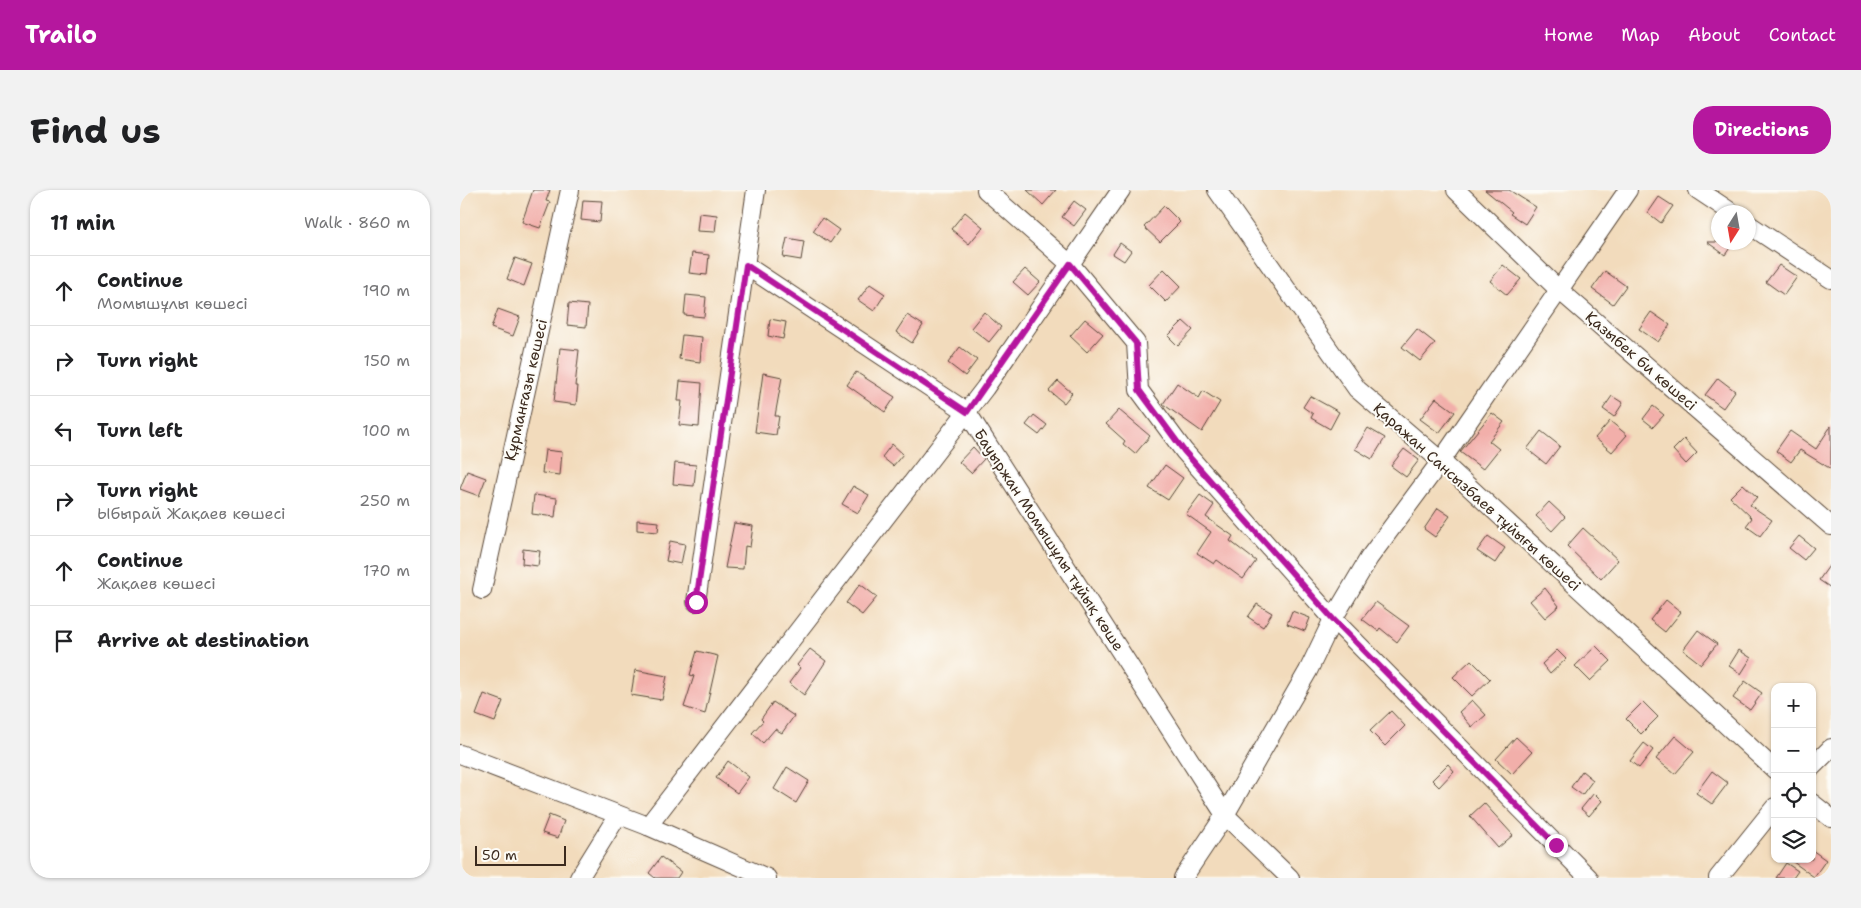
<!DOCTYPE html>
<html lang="en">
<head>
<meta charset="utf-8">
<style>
	:root { --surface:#fff; --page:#f2f2f2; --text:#202124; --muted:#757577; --line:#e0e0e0; --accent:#b5179e }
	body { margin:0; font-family:"Shantell Sans",sans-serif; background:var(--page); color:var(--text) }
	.controls { position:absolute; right:15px; bottom:15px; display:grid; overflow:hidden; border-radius:10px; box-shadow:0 1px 4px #0004 }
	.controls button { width:45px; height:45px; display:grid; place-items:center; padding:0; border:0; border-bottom:1px solid var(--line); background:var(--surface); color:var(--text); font:25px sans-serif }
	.compass { position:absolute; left:1251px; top:15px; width:45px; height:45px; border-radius:50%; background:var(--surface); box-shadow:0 1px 4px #0004; rotate:191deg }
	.scale { position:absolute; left:15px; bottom:12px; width:91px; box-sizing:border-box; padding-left:5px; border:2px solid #3b2a1e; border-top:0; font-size:14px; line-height:18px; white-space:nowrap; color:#3b2a1e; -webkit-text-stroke:4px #fdfcf7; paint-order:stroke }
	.stop { position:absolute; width:15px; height:15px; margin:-11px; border:4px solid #b5179e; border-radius:50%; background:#fff }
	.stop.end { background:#b5179e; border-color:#fff; box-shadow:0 1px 5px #0008 }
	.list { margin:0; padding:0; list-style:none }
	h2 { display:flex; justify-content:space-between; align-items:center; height:65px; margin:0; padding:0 20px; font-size:21px }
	h2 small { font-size:16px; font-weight:400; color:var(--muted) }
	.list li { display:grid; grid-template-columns:32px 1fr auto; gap:15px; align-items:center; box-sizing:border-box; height:70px; padding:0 20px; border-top:1px solid var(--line) }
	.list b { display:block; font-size:19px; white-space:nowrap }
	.list p { margin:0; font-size:16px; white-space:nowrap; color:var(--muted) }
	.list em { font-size:16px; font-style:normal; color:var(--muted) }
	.icon { flex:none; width:28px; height:28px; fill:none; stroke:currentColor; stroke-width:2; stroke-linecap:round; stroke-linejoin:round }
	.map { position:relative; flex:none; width:1371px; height:688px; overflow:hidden; border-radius:20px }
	header { display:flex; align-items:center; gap:30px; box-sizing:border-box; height:70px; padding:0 25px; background:var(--accent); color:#fff }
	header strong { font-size:24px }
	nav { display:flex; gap:28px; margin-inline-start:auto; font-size:18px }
	.intro { display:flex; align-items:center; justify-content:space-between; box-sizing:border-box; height:120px; padding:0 30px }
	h1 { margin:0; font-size:35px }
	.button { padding:12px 22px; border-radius:20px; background:var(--accent); color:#fff; font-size:18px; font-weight:700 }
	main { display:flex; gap:30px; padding:0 30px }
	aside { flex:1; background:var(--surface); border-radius:20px; box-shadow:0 1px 4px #0004 }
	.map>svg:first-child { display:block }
	.building { fill:#f2afaa }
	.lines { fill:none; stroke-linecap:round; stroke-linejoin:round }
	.minor-casing { stroke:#564536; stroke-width:20 }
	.minor { stroke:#fff; stroke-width:18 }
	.route { stroke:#b5179e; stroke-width:6 }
	.labels { text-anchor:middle; stroke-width:4; stroke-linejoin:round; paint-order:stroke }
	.street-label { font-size:15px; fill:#3b2a1e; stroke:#fdfcf7 }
</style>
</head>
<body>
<header>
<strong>Trailo</strong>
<nav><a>Home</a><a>Map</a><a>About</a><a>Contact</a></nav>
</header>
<div class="intro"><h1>Find us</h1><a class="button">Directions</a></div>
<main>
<aside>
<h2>11 min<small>Walk · 860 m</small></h2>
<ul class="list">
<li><svg class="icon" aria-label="ahead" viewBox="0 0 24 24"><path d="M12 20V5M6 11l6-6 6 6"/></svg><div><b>Continue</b><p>Момышұлы көшесі</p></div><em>190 m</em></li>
<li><svg class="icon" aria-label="right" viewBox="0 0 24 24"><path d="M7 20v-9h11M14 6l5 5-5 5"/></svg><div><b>Turn right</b></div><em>150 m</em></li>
<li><svg class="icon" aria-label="left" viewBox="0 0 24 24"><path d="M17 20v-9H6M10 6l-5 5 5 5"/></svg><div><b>Turn left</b></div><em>100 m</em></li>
<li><svg class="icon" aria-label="right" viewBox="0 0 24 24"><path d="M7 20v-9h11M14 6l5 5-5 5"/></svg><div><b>Turn right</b><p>Ыбырай Жақаев көшесі</p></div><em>250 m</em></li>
<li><svg class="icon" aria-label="ahead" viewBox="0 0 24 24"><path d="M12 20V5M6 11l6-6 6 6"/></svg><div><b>Continue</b><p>Жақаев көшесі</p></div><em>170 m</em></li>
<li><svg class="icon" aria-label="arrive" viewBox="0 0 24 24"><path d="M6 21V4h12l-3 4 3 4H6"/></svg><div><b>Arrive at destination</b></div></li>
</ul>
</aside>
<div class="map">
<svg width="1371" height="688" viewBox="0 0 1371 688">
	<rect width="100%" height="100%" fill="#fdfcf7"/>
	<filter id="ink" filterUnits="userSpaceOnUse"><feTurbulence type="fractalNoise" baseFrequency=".02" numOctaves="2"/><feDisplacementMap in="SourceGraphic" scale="10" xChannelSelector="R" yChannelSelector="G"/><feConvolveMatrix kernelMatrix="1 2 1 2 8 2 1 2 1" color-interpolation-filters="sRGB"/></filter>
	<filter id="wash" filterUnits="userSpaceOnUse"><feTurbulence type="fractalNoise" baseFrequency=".0096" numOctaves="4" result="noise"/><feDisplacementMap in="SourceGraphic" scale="20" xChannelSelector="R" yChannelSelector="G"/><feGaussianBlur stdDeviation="1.12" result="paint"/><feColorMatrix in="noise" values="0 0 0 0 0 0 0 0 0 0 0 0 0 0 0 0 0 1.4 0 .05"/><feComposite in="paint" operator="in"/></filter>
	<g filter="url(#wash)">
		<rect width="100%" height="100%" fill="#f2dbbc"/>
		<g id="blocks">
			<g class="building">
				<polygon points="73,0 90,0 86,11 90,12 80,38 62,32"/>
				<polygon points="567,0 596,0 583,15"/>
				<polygon points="1025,0 1049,0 1076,17 1065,34 1050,24 1052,22"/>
				<polygon points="1199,7 1213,16 1201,33 1188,23"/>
				<polygon points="123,10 142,11 140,32 121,30"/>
				<polygon points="614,11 626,20 614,36 602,27"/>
				<polygon points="704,16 720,32 700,52 684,37"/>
				<polygon points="505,22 523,37 509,54 491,39"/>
				<polygon points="239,23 257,25 255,42 237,41"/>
				<polygon points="362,28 379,40 370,53 353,41"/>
				<polygon points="327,48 344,51 341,70 323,67"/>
				<polygon points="1247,52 1274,52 1265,65"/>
				<polygon points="660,53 671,61 664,71 653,64"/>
				<polygon points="232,63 249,65 247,85 229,83"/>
				<polygon points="55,68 72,74 64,96 47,89"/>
				<polygon points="1043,75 1061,89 1047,105 1030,91"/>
				<polygon points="1319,75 1337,87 1324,105 1306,92"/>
				<polygon points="565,79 580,92 568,105 553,92"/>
				<polygon points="704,79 721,96 706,112 689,95"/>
				<polygon points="1145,81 1166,96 1153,114 1132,99"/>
				<polygon points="410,94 425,104 414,121 398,110"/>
				<polygon points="226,105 246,107 244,127 224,125"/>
				<polygon points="109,113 128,115 126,137 107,135"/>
				<polygon points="38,119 60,127 53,146 31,138"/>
				<polygon points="524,122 541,137 529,152 511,138"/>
				<polygon points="1191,122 1210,135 1198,152 1179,139"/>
				<polygon points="447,125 463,135 452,153 436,142"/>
				<polygon points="310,129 326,132 323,149 308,146"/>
				<polygon points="625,129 643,144 627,162 610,146"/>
				<polygon points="723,131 733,140 718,156 708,146"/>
				<polygon points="957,139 975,153 960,171 942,157"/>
				<polygon points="222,145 242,147 240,172 219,169"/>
				<polygon points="500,157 517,170 505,186 488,173"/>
				<polygon points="100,158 119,160 115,196 118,196 116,215 94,212"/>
				<polygon points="396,182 435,207 425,222 387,195"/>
				<polygon points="303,183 322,187 315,226 319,226 316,245 295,242"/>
				<polygon points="1258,188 1275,201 1263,218 1245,205"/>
				<polygon points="220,191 242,193 239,237 219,235 222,211 218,211"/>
				<polygon points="598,191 612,203 604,213 589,201"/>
				<polygon points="717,193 739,208 743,201 760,212 742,242 703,214"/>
				<polygon points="850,206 879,222 870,239 851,228 853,224 843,217"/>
				<polygon points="1152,206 1163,213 1154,227 1143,219"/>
				<polygon points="976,208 995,222 979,243 960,229"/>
				<polygon points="1193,216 1204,225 1193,237 1183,229"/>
				<polygon points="659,220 690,246 675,264 663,254 665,251 646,234"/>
				<polygon points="1032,223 1044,232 1029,251 1039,259 1023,279 1000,262"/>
				<polygon points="574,225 587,235 579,245 566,235"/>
				<polygon points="1150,231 1167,245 1152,262 1135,248"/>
				<polygon points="1371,236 1371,279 1340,260 1331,272 1316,261 1330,241 1356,259"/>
				<polygon points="908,238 925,248 912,269 895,259"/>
				<polygon points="1081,241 1100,256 1086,274 1067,259"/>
				<polygon points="1224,249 1237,263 1226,274 1213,260"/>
				<polygon points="432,254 443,264 433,276 422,267"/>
				<polygon points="513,257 524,269 511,283 499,272"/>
				<polygon points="944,259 959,270 946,287 931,276"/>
				<polygon points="85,260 102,262 100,285 82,283"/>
				<polygon points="215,273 236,275 234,296 213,294"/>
				<polygon points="705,275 723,288 708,310 689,298"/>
				<polygon points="7,281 26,288 19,306 0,299"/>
				<polygon points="1283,294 1297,307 1290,315 1312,330 1300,346 1286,336 1292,328 1270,307"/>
				<polygon points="393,296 409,305 398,323 382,314"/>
				<polygon points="74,305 97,308 95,327 72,324"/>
				<polygon points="740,305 754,315 746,327 773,346 770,351 796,371 783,389 757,370 754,374 737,363 751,342 726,324"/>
				<polygon points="1089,312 1105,327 1092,341 1076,326"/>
				<polygon points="978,318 990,326 975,347 964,339"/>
				<polygon points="177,330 199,332 198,342 177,340"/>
				<polygon points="274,333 293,336 290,357 285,356 283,379 265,378"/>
				<polygon points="1123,338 1158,370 1141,389 1107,356"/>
				<polygon points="1028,346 1045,358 1035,373 1017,361"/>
				<polygon points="1339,346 1354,358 1344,370 1329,358"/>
				<polygon points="210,351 225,354 221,374 206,371"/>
				<polygon points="63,359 80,361 78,376 62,374"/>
				<polygon points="1371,373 1371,398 1359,390"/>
				<polygon points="400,394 417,407 402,425 386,413"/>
				<polygon points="1085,398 1099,416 1085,428 1070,411"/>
				<polygon points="1206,410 1221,422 1205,442 1190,430"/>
				<polygon points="916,412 949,436 937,452 920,438 918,441 902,429"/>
				<polygon points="797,414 812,423 803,437 788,427"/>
				<polygon points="832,421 850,428 845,441 827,434"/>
				<polygon points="1238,440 1257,454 1241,474 1223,460"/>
				<polygon points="1136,456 1151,471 1130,491 1115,476"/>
				<polygon points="350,459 366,471 344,505 329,493 340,478 337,475"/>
				<polygon points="1097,460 1106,469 1090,484 1082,474"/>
				<polygon points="1279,460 1291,468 1281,484 1269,476"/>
				<polygon points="237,461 258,466 245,524 224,517 234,486 230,485"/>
				<polygon points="1011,470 1030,489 1012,506 993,487"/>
				<polygon points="175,480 207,486 202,510 171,505"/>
				<polygon points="1285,491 1302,503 1290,520 1273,508"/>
				<polygon points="24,504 43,511 35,532 16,525"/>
				<polygon points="1012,510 1026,525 1012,537 999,522"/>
				<polygon points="313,512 334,526 322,543 315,539 303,553 292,543 303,531 301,529"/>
				<polygon points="1183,512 1198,527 1181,544 1166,529"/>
				<polygon points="931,521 945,536 925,556 910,541"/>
				<polygon points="1215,546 1234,562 1215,584 1196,569"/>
				<polygon points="1056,547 1072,562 1052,584 1036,569"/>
				<polygon points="1184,553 1193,560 1179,578 1170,571"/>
				<polygon points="268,571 289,587 277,603 256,588"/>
				<polygon points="988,574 994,581 979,597 972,590"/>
				<polygon points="327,577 349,591 336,613 314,599"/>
				<polygon points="1122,581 1133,590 1122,605 1111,597"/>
				<polygon points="1252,581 1268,593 1252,614 1236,603"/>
				<polygon points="1134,603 1142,611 1129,626 1121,619"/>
				<polygon points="1024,613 1053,645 1038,658 1010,626"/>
				<polygon points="89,625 104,631 98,648 82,643"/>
				<polygon points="1352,660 1366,670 1354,687 1329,669 1352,669"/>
				<polygon points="201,667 221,682 217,688 195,688 189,683"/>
				<polygon points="1326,673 1338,681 1333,688 1316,688"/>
			</g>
		</g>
	</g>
	<g filter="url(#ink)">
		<use href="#blocks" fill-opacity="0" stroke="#564536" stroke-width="1"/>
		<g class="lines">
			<defs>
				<g id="minor">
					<polyline points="526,0 610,74 676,153 679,200 724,261 873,429 1129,688"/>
					<polyline points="757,0 897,199 981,271 1315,580"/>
					<polyline points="996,0 1098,99 1371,336"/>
					<polyline points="1238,0 1271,22"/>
					<polyline points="1288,34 1371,89"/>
					<polyline points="285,75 507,222 765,625 830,688"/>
					<polyline points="22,400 110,0"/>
					<polyline points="236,412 296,0"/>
					<polyline points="0,564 188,636 307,688"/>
					<polyline points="1352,577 1371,558"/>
					<polyline points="1352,613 1371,628"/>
					<polyline points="188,636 525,198 661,0"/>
					<polyline points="119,688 158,625"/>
					<polyline points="723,688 765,625 848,481 873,429 909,368 981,271 1168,0"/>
					<polyline points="1258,688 1315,617"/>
				</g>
			</defs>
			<use href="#minor" class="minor-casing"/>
			<use href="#minor" class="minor"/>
		</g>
	</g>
	<g class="lines" filter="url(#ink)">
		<polyline class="route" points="236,412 286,75 507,222 610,74 676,153 679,200 724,261 873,429 1096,655"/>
	</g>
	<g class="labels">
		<g class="street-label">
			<text transform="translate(1181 171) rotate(41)" y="5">Қазыбек би көшесі</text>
			<text transform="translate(66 200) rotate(-77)" y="5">Құрманғазы көшесі</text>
			<text transform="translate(1017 307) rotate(42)" y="5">Қаражан Сансызбаев тұйығы көшесі</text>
			<text transform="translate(589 350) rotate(57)" y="5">Бауыржан Момышұлы тұйық көше</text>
		</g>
	</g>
</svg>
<div class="controls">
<button>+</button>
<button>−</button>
<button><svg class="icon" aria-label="locate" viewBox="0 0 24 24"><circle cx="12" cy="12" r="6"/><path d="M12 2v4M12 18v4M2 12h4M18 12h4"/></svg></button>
<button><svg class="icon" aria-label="layers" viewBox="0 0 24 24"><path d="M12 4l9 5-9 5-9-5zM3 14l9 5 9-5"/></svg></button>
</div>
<svg class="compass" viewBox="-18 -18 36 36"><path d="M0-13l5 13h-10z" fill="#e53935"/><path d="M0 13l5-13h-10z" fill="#757577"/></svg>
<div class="scale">50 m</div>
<div class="stop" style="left:236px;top:412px"></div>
<div class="stop end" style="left:1096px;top:655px"></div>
</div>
</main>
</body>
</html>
